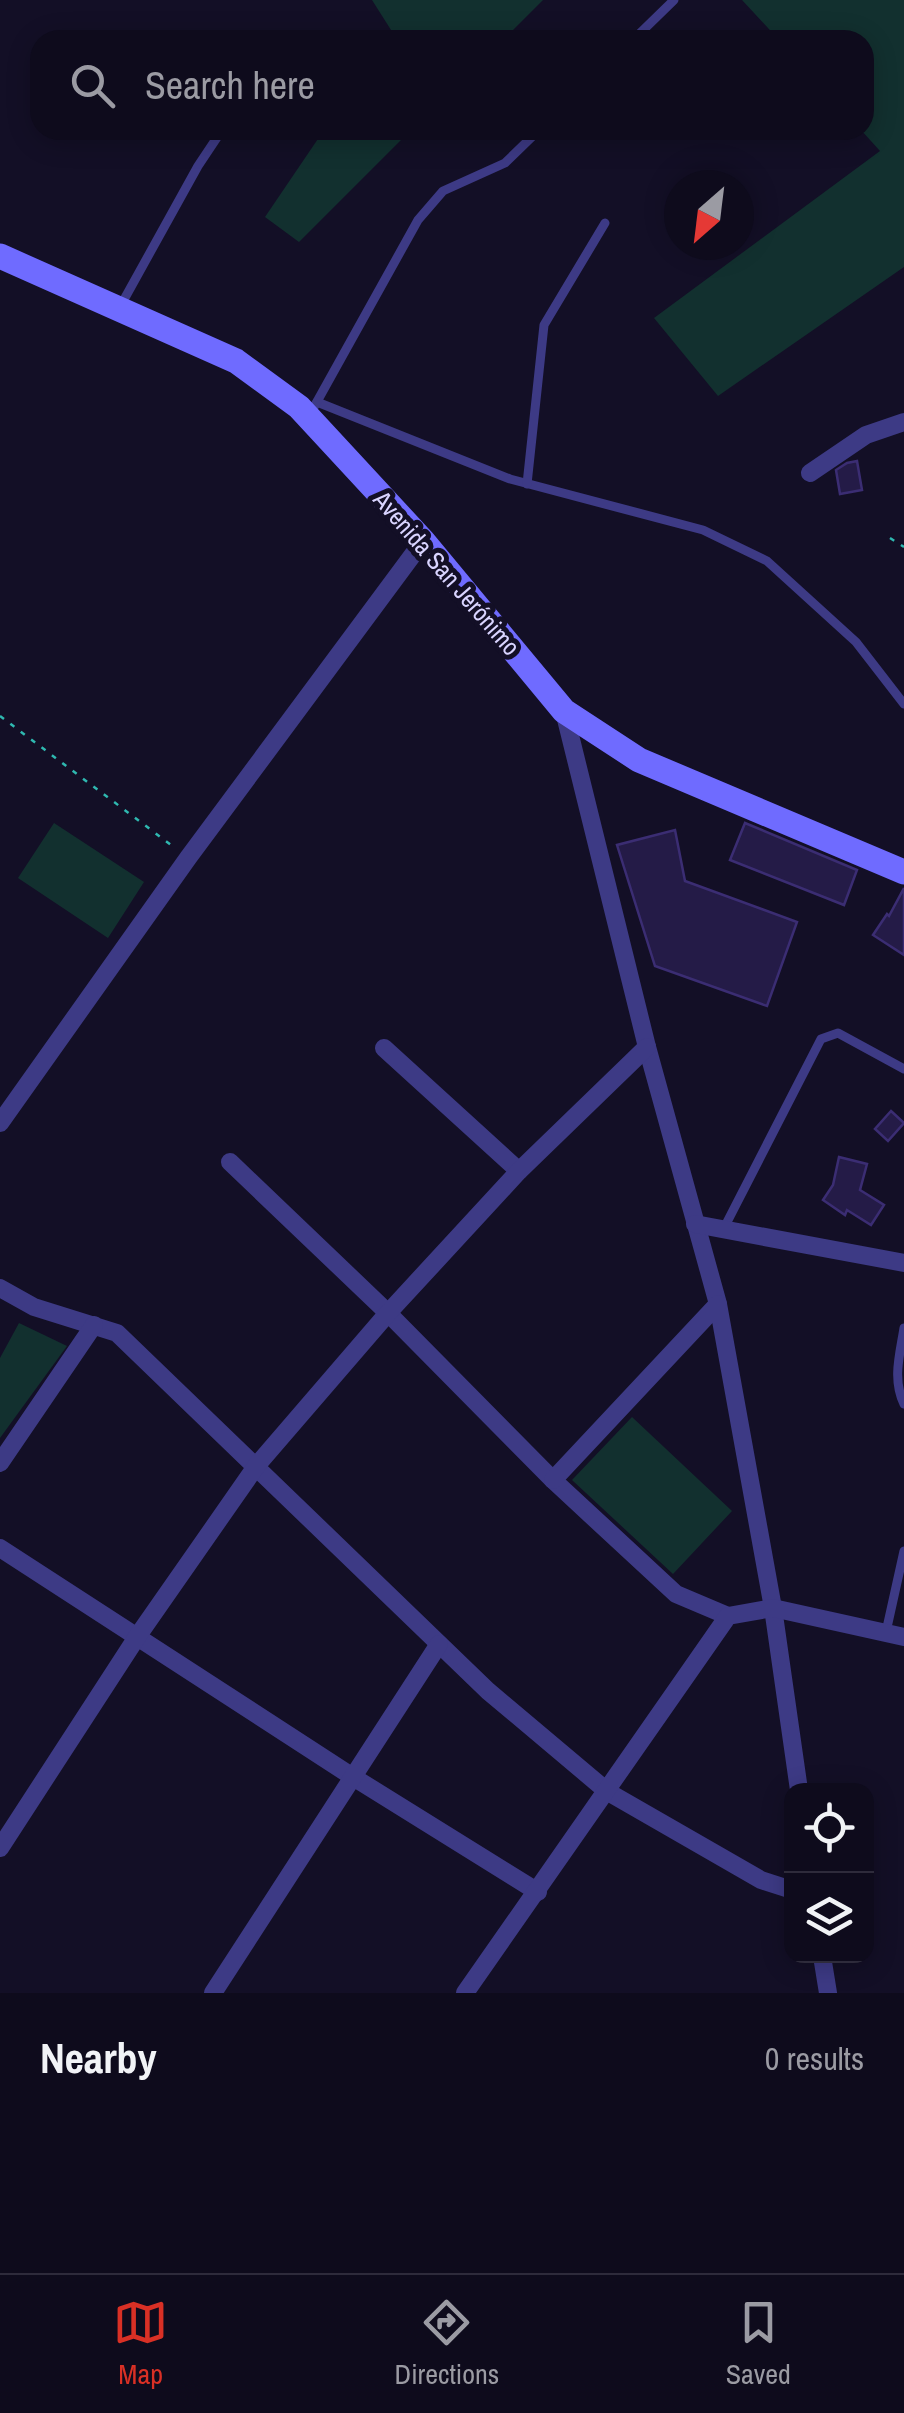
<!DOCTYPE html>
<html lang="en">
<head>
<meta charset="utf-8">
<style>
	:root { --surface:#0e0b1c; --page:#1c1929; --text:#f1f3f6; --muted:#9b9ba3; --line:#2e2b3b; --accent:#d93025 }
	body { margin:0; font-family:"Archivo Narrow",sans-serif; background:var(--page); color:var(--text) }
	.controls { position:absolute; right:30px; bottom:30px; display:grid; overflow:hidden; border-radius:20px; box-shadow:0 5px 25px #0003 }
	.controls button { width:90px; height:90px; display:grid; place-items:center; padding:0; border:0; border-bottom:2px solid var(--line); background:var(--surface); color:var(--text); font:50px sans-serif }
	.compass { position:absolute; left:664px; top:170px; width:90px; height:90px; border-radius:50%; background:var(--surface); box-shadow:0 5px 25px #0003; rotate:208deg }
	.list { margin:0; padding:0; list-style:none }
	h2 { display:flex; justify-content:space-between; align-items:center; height:130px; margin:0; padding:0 40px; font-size:42px }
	h2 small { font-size:32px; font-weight:400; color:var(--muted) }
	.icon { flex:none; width:55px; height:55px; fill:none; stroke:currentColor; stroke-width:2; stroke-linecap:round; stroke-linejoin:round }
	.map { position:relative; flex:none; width:904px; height:1993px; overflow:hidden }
	.search { position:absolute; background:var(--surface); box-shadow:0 5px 25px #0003; left:30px; right:30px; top:30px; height:110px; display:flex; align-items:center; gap:25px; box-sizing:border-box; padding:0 35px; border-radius:30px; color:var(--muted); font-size:38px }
	.sheet { height:280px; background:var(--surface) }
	nav { display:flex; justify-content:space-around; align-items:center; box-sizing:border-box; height:140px; border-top:2px solid var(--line); background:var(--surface); font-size:28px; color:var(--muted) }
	nav a { display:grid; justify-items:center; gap:5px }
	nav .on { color:var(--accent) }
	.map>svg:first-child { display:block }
	.green { fill:#12302f }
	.building { fill:#241b47; stroke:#3b2d73; stroke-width:2.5 }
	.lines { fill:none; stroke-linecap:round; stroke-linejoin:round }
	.path { stroke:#2fb8b0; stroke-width:2.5; stroke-dasharray:5 8; stroke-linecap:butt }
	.lane { stroke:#3d3a85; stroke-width:9 }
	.street { stroke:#3d3a85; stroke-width:18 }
	.secondary { stroke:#6f6bff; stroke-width:25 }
	.labels { text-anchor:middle; stroke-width:10; stroke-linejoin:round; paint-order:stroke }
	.street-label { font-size:25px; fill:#d9d4ff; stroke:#130f26 }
</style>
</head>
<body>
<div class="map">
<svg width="904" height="1993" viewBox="0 0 904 1993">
	<rect width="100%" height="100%" fill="#130f26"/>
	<g class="green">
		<polygon points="372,0 543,0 503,40 385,40 391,30"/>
		<polygon points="742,0 904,0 904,267 718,396 654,318 880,151 861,130 864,130 864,40 779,40"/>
		<polygon points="324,130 411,130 299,242 265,217"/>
		<polygon points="54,823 144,882 108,938 18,878"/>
		<polygon points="19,1323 67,1346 0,1438 0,1358"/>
		<polygon points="632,1417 732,1511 673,1574 572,1480"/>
	</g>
	<g class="building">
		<polygon points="857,461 862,490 840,494 836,470 847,463"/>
		<polygon points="745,823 857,870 844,905 730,860"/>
		<polygon points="675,830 685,881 797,922 767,1006 655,966 617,845"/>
		<polygon points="904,888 904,955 873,935 887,914 889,916"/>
		<polygon points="891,1111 904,1123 888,1141 875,1129"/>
		<polygon points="839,1157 867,1164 860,1190 884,1205 871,1225 847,1210 845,1215 823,1200 833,1185"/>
	</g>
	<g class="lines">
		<g class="path">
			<polyline points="890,538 904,547"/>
			<polyline points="0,716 175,848"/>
		</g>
		<g class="lane">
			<polyline points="633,40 674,0"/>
			<polyline points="121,305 198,166 222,130"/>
			<polyline points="317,402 510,479 703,530 767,561 856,642 904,704"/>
			<polyline points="314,407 418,220 443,191 505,163 539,130"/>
			<polyline points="527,484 544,325 605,223"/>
			<polyline points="724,1228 821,1039 838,1033 904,1069"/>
			<path d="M904 1328C900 1354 892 1379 904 1404"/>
			<polyline points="886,1632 904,1551"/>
		</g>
		<g class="street">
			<polyline points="810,473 866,435 904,422"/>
			<polyline points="564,711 647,1047 718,1304 773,1608 799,1790"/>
			<polyline points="384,1048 519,1171"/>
			<polyline points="0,1123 188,858 423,541"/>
			<polyline points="230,1162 388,1313 553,1480 676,1594 728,1616"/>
			<polyline points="695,1224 904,1263"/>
			<polyline points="0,1288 34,1307 117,1333 488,1691 608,1792 761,1880 792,1890"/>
			<polyline points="0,1463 94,1325"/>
			<polyline points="553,1480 718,1304"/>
			<polyline points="0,1548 353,1777 538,1892"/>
			<polyline points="0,1848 137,1637 257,1465 388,1313 519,1171 647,1047"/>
			<polyline points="822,1956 828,1993"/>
			<polyline points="213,1993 439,1644"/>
			<polyline points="465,1993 728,1616 773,1608 904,1637"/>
		</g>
		<polyline class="secondary" points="0,256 236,361 299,407 423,541 564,711 639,760 904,872"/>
	</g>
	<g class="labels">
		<g class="street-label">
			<text transform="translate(447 573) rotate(49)" y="9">Avenida San Jerónimo</text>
		</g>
	</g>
</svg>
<div class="controls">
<button><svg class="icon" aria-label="locate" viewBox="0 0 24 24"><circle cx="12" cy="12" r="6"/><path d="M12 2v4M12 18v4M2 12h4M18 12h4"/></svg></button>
<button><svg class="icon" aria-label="layers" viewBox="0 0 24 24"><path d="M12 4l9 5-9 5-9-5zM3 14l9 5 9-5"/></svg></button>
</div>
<svg class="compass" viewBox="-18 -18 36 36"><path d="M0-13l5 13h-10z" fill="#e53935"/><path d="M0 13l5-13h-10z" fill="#9b9ba3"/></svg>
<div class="search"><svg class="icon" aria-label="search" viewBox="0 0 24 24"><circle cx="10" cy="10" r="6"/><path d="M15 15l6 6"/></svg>Search here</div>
</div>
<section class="sheet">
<h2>Nearby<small>0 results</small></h2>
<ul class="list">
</ul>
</section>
<nav>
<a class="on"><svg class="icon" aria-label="map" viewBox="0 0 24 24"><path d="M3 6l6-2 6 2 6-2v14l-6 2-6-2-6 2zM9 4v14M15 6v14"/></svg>Map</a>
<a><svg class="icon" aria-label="directions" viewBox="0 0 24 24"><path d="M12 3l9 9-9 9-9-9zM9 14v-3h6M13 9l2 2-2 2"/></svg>Directions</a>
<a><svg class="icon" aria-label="saved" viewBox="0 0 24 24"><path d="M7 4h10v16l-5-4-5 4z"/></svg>Saved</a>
</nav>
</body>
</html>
